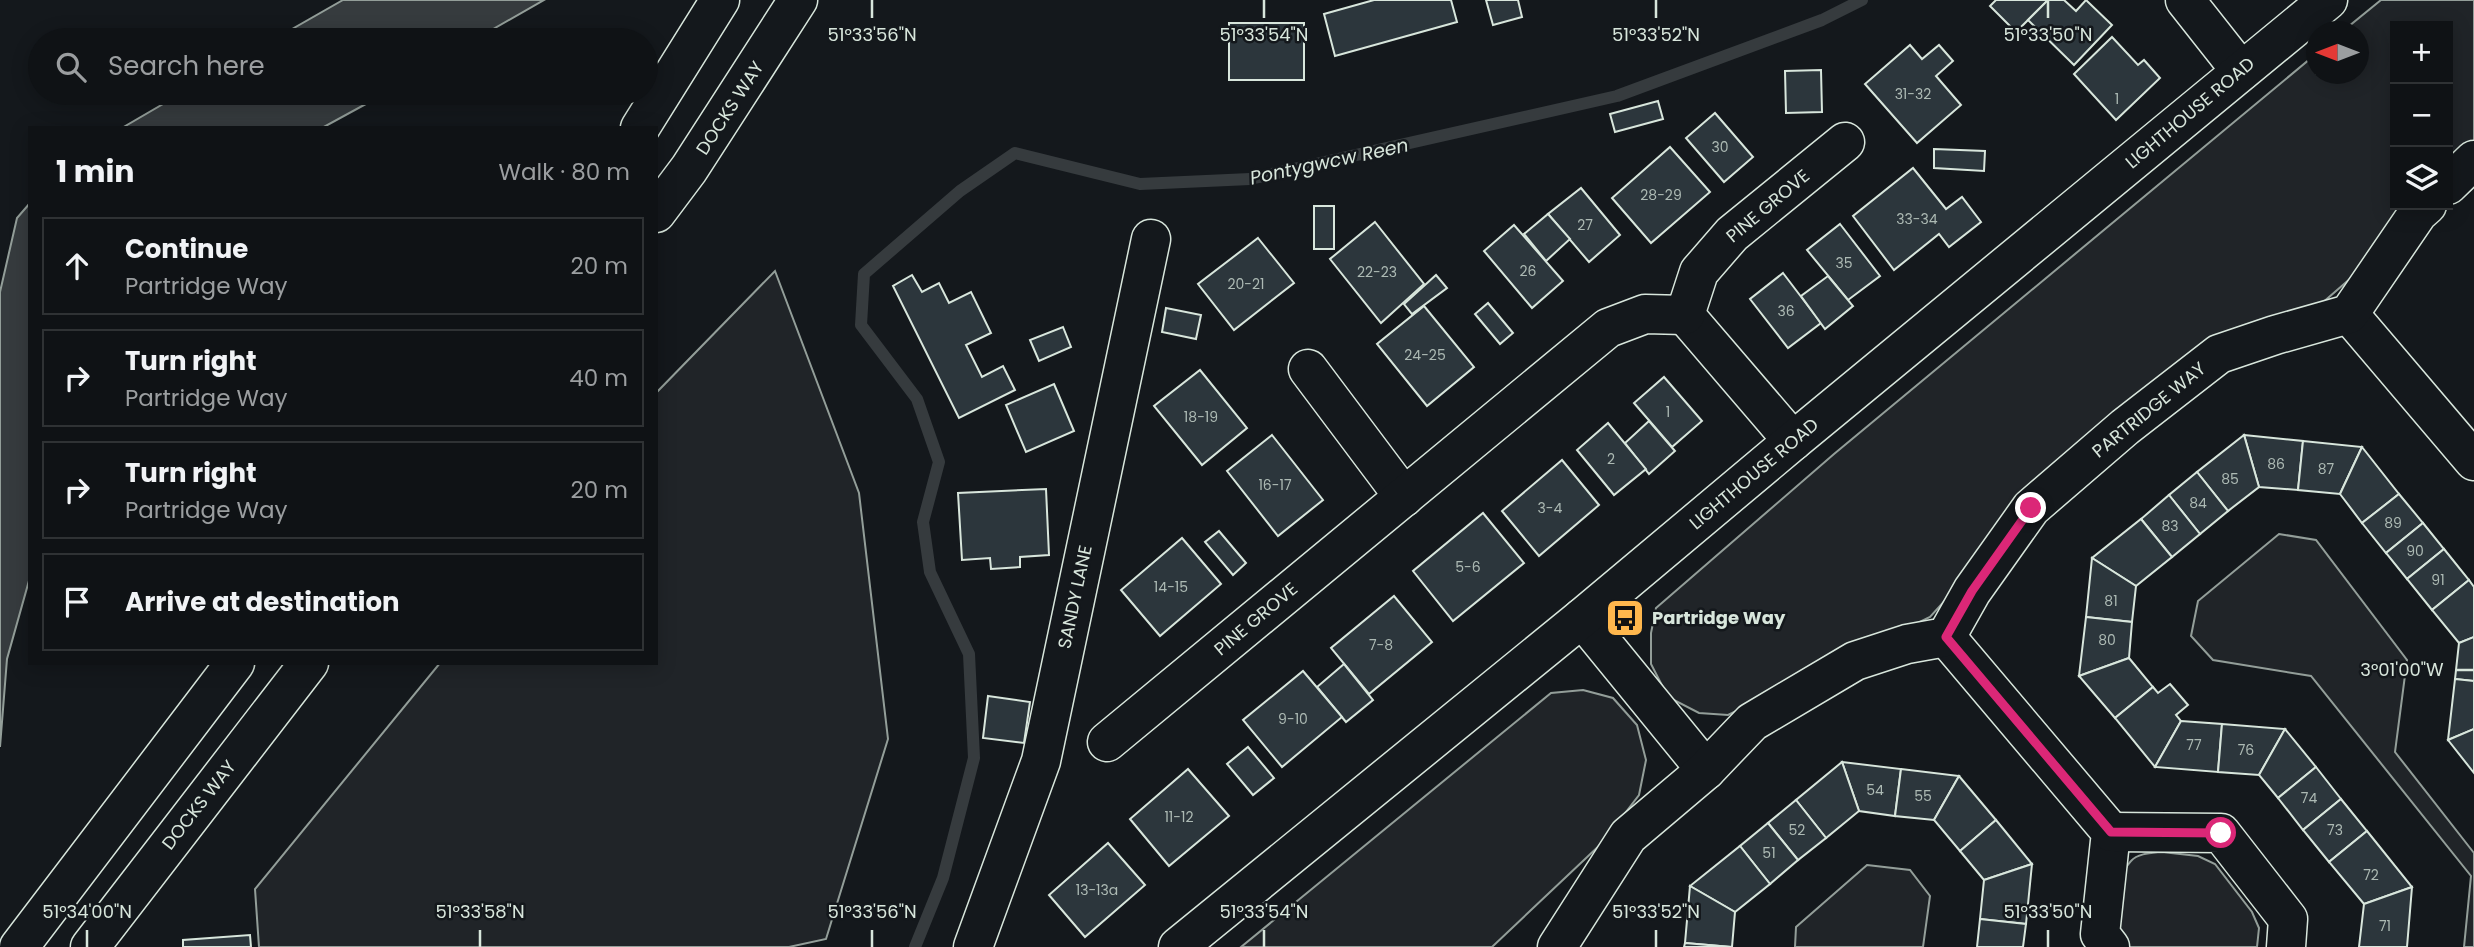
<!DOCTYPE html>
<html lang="en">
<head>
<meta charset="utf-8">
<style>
	:root { --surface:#0f1215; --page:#1d2022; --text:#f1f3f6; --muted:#9b9ea0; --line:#2f3234 }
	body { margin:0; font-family:Poppins,sans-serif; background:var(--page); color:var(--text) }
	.controls { position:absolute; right:21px; top:21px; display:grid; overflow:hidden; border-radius:0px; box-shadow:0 4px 18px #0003 }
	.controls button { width:63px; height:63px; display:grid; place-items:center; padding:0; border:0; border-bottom:2px solid var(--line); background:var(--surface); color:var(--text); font:35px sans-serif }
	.compass { position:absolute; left:2306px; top:21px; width:63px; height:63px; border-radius:50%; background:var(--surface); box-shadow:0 4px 18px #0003; rotate:270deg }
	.stop { position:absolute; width:21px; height:21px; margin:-16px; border:5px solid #db2777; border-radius:50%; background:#fff }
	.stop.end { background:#db2777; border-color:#fff; box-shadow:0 2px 7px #0008 }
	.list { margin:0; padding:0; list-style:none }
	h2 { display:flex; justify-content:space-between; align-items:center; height:91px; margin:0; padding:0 28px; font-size:30px }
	h2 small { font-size:23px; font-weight:400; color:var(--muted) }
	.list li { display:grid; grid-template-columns:46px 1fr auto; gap:21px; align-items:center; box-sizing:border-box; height:98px; margin:0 14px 14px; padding:0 14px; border:2px solid var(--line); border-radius:0px }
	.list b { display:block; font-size:26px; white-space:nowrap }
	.list p { margin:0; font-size:23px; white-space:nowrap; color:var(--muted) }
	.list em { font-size:23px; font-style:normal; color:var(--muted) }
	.icon { flex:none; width:38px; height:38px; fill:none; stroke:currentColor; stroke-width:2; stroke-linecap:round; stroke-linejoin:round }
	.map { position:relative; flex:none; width:2474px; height:947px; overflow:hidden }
	.search { position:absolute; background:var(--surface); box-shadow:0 4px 18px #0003; left:28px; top:28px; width:630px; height:77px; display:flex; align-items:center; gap:18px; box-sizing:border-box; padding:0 24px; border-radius:38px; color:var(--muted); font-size:26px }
	.panel { position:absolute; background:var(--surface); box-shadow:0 4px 18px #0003; left:28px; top:126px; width:630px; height:539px; border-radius:0px }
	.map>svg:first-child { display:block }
	.green { fill:#202428; stroke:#939e99; stroke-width:2 }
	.water { fill:#363b3e; stroke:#939e99; stroke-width:2 }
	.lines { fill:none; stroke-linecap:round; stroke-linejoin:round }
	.stream { stroke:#363b3e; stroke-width:12 }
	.building { fill:#2c363c; stroke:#d8e6dc; stroke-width:2 }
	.street-casing { stroke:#d8e6dc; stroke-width:41 }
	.secondary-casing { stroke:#d8e6dc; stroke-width:41 }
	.primary-casing { stroke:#d8e6dc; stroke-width:41 }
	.street { stroke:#14181c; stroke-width:38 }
	.secondary { stroke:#14181c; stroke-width:38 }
	.primary { stroke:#14181c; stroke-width:38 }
	.route { stroke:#db2777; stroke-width:9 }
	.ticks { fill:none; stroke:#d8e6dc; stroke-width:2.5 }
	.labels { text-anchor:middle; stroke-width:5; stroke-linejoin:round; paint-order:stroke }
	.number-label { font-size:14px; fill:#adbab4 }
	.street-label { font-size:18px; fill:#d8e6dc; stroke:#14181c }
	.poi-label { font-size:18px; font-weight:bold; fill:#d8e6dc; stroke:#14181c; text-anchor:start }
	.water-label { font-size:19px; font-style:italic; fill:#d8e6dc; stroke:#14181c }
	.ticks-label { font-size:18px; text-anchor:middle; fill:#d8e6dc; stroke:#14181c; stroke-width:5; stroke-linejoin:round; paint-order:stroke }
</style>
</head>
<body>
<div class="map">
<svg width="2474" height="947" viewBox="0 0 2474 947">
	<rect width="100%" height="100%" fill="#14181c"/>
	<g class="green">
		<polygon points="2381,0 2474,0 2474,141 2448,164 2448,26 2395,26 2395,205 2410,205 2367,264 2321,304 2216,338 1949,596 1930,617 1728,715 1699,713 1668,697 1651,664 1651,633 1656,608 1834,454 2316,54 2316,74 2358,74 2358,32 2343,31"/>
		<polygon points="775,271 859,493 888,739 826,939 789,947 259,947 255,889 440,663 656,663 656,393"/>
		<polygon points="2279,534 2316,540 2407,660 2395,752 2474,853 2474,947 2464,947 2471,876 2311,676 2213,660 2191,636 2198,601"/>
		<polygon points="1583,690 1613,698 1637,725 1646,760 1639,795 1602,843 1492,947 1241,947 1551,693"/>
		<path d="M2162 852 2198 856 2215 864 2252 912 2259 928 2257 947H2126L2119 937C2120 917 2116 875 2131 861 2138 853 2152 853 2162 852Z"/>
		<polygon points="1867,865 1910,870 1930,896 1923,947 1795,947 1796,927"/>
	</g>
	<g class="water">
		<polygon points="343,0 544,0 474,40 273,40"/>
		<polygon points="182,93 386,93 322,128 122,128"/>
		<polygon points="30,203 30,577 7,659 0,747 0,292 17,218"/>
	</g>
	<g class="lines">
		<polyline class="stream" points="915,947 943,878 974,758 969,654 930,572 923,522 939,462 917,399 861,325 864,274 960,191 1015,153 1140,184 1250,179 1617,96 1822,20 1862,0"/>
	</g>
	<g class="building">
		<polygon points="1374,0 1451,0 1457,22 1335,56 1324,14"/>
		<polygon points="1486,0 1518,0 1522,17 1493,25"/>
		<polygon points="1996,0 2048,0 2016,32 1990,6"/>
		<polygon points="2048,0 2064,0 2076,11 2086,0 2112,25 2074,65 2028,20"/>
		<rect x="1229" y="23" width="75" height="57"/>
		<polygon points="2112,37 2138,65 2144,60 2160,78 2116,120 2074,74"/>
		<polygon points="1910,45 1922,59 1939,45 1953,61 1936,76 1961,105 1917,143 1865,84"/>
		<polygon points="1821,70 1822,112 1786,113 1785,71"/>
		<polygon points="1658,101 1663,119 1615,132 1610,114"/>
		<polygon points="1715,113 1753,157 1724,182 1686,138"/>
		<polygon points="1670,147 1710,192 1651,243 1612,198"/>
		<polygon points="1934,149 1985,151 1984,171 1934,168"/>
		<polygon points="1913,168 1946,209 1962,197 1981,222 1949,247 1939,234 1894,270 1853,216"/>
		<polygon points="1581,188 1620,235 1589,262 1548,214"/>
		<rect x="1314" y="206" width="20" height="43"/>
		<polygon points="1548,214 1570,239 1546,261 1524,234"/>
		<polygon points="1375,222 1424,284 1381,323 1330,259"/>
		<polygon points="1840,224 1880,276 1848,300 1807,250"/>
		<polygon points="1514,225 1563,281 1532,308 1484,251"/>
		<polygon points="1258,238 1294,283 1234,330 1198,284"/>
		<polygon points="1783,273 1821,323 1788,348 1750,299"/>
		<polygon points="912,275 922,292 939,283 949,303 971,292 991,333 966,345 982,377 1003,366 1015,390 959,418 893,286"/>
		<polygon points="1436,275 1447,288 1412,314 1404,304"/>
		<polygon points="1828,276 1853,306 1825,329 1801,296"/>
		<polygon points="1488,303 1513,333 1500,344 1475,314"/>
		<polygon points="1424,306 1474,367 1427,406 1377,344"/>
		<polygon points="1166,308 1201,315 1196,339 1162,332"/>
		<polygon points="1063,327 1071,347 1039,361 1030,340"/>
		<polygon points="1200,370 1247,428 1202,465 1154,406"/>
		<polygon points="1664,377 1702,421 1672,447 1634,403"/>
		<polygon points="1054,384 1074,431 1026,452 1006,405"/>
		<polygon points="1649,421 1675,451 1649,474 1625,443"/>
		<polygon points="1608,423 1646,469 1614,495 1577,450"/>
		<polygon points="1272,435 1323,500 1278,536 1227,471"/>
		<polygon points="2244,435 2303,441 2298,490 2259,487"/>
		<polygon points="2244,435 2259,487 2228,511 2197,472"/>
		<polygon points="2303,441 2362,447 2340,494 2298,490"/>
		<polygon points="2362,447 2399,494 2362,523 2340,494"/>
		<polygon points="1562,460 1599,505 1539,556 1502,511"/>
		<polygon points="2197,472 2228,511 2200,534 2169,495"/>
		<polygon points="1046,489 1049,555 1020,557 1020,567 991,569 990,558 962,560 958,493"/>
		<polygon points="2399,494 2423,523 2386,553 2362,523"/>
		<polygon points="2169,495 2200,534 2172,557 2141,519"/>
		<polygon points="1483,513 1524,563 1453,621 1413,571"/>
		<polygon points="2141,519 2172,557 2136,586 2092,558"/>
		<polygon points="2423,523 2444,549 2407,579 2386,553"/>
		<polygon points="1219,531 1246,563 1233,575 1205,542"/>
		<polygon points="1182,538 1221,584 1160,636 1121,590"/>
		<polygon points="2444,549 2469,580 2432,610 2407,579"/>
		<polygon points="2092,558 2136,586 2132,622 2086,617"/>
		<polygon points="2469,580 2474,587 2474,637 2459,643 2432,610"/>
		<polygon points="1394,596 1432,642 1369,694 1331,648"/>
		<polygon points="2086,617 2132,622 2129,658 2079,676"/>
		<polygon points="2474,637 2474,681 2455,679 2459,643"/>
		<polygon points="2129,658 2153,687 2115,718 2079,676"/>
		<polygon points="1344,664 1373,700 1346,722 1317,687"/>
		<polygon points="1303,671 1342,717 1282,767 1243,720"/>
		<polygon points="2455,679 2474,681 2474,729 2448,740"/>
		<polygon points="2170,684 2188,705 2176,715 2181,721 2155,767 2115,718 2153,687 2158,693"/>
		<polygon points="988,696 1030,702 1024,743 983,738"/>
		<polygon points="2181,721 2222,724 2218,772 2155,767"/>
		<polygon points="2222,724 2285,729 2259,775 2218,772"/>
		<polygon points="2285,729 2316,767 2278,798 2259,775"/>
		<polygon points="2474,729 2474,773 2448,740"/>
		<polygon points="1248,747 1274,778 1253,795 1227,764"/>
		<polygon points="1842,762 1901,769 1895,816 1859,811"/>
		<polygon points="1842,762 1859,811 1826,838 1796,800"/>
		<polygon points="2316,767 2341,799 2303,830 2278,798"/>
		<polygon points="1188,769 1229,816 1169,866 1130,819"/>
		<polygon points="1901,769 1959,776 1934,820 1895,816"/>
		<polygon points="1959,776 1996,820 1960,851 1934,820"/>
		<polygon points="2341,799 2367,831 2329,862 2303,830"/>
		<polygon points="1796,800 1826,838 1798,860 1768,823"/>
		<polygon points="1996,820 2032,864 1984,880 1960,851"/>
		<polygon points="1768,823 1798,860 1770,884 1740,846"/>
		<polygon points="2367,831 2412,887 2364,904 2329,862"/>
		<polygon points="1108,843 1145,885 1085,937 1049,895"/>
		<polygon points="1740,846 1770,884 1735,912 1690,886"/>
		<polygon points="2032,864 2026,924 1980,919 1984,880"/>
		<polygon points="1690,886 1735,912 1732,947 1685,943"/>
		<polygon points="2412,887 2407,947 2359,947 2364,904"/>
		<polygon points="1980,919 2026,924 2023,947 1977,947"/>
		<polygon points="250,935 251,947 183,947 183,940"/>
		<polygon points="1685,943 1731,947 1684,947"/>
	</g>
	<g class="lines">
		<defs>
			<g id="street">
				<polyline points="2185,0 2241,71"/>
				<polyline points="2448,185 2474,160"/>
				<polyline points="2349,314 2474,461"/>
				<polyline points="1685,315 1793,441"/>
				<polyline points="1308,369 1404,497"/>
				<polyline points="1582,618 1706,770"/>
				<polyline points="1946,637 2111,832 2100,934 2110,947"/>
				<polyline points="1107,742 1608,328 1645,314 1685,315 1699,272 1732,234 1845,142"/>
				<polyline points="2111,832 2221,833 2288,919 2286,947"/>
				<polyline points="973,947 1041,761 1151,239"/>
				<polyline points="1557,947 1628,836 1706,770 1752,722 1855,661 1907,644 1946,637 1972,591 2031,508 2125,427 2219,354 2275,335 2349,314 2418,213 2427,205"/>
			</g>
			<polyline id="secondary" points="1178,947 1582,618 1793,441 2328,0"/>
			<g id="primary">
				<polyline points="640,128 720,0"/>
				<polyline points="656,213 689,169 798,0"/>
				<polyline points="19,947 235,663"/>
				<polyline points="90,947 309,663"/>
			</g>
		</defs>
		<use href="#street" class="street-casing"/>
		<use href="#secondary" class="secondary-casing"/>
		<use href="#primary" class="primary-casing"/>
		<use href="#street" class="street"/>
		<use href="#secondary" class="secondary"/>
		<use href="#primary" class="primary"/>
	</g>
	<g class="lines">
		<polyline class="route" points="2031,508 1972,591 1946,637 2111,832 2221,833"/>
	</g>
	<path class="ticks" d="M872 0V18M1264 0V18M1656 0V18M2048 0V18M2456 670H2474M87 930V947M480 930V947M872 930V947M1264 930V947M1656 930V947M2048 930V947"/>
	<defs>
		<symbol id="bus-square" viewBox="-11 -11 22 22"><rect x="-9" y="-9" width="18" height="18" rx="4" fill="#ffb74d" stroke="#14181c"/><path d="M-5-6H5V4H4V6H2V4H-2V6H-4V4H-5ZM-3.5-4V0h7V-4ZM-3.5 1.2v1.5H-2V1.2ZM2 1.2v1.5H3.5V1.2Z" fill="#111"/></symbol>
	</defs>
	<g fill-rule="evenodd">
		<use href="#bus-square" x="1603" y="596" width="44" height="44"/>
	</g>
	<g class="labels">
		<g class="number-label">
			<text x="1913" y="99">31-32</text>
			<text x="2117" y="104">1</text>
			<text x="1720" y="152">30</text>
			<text x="1661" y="200">28-29</text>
			<text x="1917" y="224">33-34</text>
			<text x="1585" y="230">27</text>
			<text x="1844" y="268">35</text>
			<text x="1528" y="276">26</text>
			<text x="1377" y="277">22-23</text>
			<text x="1246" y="289">20-21</text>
			<text x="1786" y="316">36</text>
			<text x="1425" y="360">24-25</text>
			<text x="1668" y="417">1</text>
			<text x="1201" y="422">18-19</text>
			<text x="1611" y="464">2</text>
			<text x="2276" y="469">86</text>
			<text x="2326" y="474">87</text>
			<text x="2230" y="484">85</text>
			<text x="1275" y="490">16-17</text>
			<text x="2198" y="508">84</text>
			<text x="1550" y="513">3-4</text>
			<text x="2393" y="528">89</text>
			<text x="2170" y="531">83</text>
			<text x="2415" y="556">90</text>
			<text x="1468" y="572">5-6</text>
			<text x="2438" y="585">91</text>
			<text x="1171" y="592">14-15</text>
			<text x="2111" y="606">81</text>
			<text x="2107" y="645">80</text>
			<text x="1381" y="650">7-8</text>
			<text x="1293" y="724">9-10</text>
			<text x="2194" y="750">77</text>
			<text x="2246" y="755">76</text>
			<text x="1875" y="795">54</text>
			<text x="1923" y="801">55</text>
			<text x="2309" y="803">74</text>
			<text x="1179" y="822">11-12</text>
			<text x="1797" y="835">52</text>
			<text x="2335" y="835">73</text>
			<text x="1769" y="858">51</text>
			<text x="2371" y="880">72</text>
			<text x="1097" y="895">13-13a</text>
			<text x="2385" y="931">71</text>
		</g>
		<g class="street-label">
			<text transform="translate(730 108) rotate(-57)" y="6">DOCKS WAY</text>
			<text transform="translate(2190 113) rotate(-40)" y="6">LIGHTHOUSE ROAD</text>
			<text transform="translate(1768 206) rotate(-40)" y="6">PINE GROVE</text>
			<text transform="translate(2149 410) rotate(-39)" y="6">PARTRIDGE WAY</text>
			<text transform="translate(1754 474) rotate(-40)" y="6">LIGHTHOUSE ROAD</text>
			<text transform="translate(1075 597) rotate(-78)" y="6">SANDY LANE</text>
			<text transform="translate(1256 619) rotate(-40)" y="6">PINE GROVE</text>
			<text transform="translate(199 805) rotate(-52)" y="6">DOCKS WAY</text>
		</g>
		<g class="poi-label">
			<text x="1652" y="624">Partridge Way</text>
		</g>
		<g class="water-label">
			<text transform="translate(1329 161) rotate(-12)" y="7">Pontygwcw Reen</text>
		</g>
	</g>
	<g class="ticks-label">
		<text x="872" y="41">51°33'56"N</text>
		<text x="1264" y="41">51°33'54"N</text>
		<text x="1656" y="41">51°33'52"N</text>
		<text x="2048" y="41">51°33'50"N</text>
		<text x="2402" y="676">3°01'00"W</text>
		<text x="87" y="918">51°34'00"N</text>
		<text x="480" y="918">51°33'58"N</text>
		<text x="872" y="918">51°33'56"N</text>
		<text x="1264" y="918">51°33'54"N</text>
		<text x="1656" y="918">51°33'52"N</text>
		<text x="2048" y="918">51°33'50"N</text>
	</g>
</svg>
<div class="controls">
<button>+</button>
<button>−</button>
<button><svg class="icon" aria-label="layers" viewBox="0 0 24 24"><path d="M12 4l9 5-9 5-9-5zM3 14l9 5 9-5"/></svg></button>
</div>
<svg class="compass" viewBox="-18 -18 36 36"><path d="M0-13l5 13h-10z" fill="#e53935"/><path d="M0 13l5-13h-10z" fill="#9b9ea0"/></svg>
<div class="stop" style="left:2221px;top:833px"></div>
<div class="stop end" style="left:2031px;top:508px"></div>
<div class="search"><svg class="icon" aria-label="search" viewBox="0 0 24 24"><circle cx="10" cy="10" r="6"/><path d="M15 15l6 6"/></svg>Search here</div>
<section class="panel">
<h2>1 min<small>Walk · 80 m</small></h2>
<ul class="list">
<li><svg class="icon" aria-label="ahead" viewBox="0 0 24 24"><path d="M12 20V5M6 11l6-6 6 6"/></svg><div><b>Continue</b><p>Partridge Way</p></div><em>20 m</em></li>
<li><svg class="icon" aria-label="right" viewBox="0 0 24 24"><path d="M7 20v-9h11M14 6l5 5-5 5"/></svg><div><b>Turn right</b><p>Partridge Way</p></div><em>40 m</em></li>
<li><svg class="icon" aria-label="right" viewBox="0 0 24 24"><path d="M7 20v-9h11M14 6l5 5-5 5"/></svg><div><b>Turn right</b><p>Partridge Way</p></div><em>20 m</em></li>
<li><svg class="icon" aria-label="arrive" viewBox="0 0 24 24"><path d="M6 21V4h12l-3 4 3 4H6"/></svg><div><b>Arrive at destination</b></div></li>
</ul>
</section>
</div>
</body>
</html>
